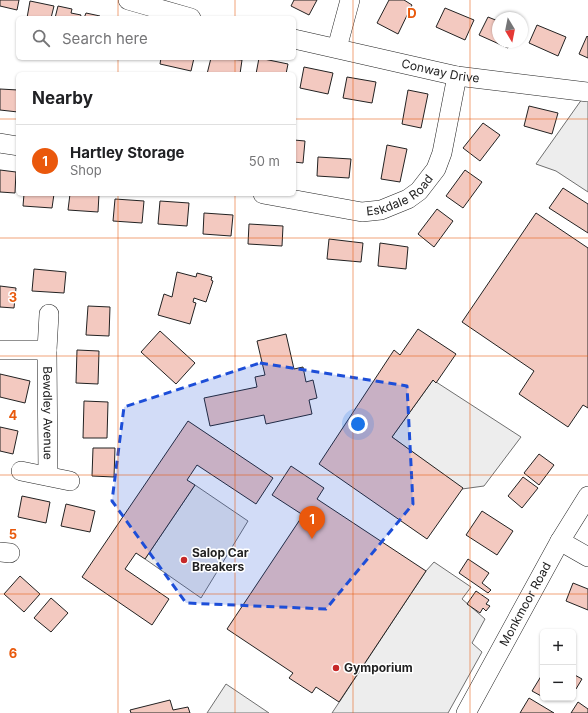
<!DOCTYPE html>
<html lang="en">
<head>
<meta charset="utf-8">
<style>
	:root { --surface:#fff; --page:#f2f2f2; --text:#202124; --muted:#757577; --line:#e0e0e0; --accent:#ea580c }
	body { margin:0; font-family:Inter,sans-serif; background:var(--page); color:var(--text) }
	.controls { position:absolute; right:12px; bottom:12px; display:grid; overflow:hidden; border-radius:6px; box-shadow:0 1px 3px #0004 }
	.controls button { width:36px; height:36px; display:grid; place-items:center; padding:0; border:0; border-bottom:1px solid var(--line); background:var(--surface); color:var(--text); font:20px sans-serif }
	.compass { position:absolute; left:492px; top:12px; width:36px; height:36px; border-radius:50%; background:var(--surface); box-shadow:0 1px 3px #0004; rotate:170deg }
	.you { position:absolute; left:358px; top:424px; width:14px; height:14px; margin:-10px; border:3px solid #fff; border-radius:50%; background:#1a73e8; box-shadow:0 0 0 6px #1a73e833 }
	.badge { display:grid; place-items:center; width:26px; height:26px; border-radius:50%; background:var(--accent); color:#fff; font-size:13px; font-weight:700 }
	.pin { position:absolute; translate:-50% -33px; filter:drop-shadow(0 1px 2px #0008) }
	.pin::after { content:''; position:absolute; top:21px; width:14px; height:12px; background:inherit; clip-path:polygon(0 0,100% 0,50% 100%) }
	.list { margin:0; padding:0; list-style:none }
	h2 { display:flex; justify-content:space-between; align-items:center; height:52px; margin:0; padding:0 16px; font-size:17px }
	h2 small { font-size:13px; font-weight:400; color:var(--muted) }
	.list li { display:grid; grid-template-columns:26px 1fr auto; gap:12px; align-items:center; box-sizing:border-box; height:72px; padding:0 16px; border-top:1px solid var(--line) }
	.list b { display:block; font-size:15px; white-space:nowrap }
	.list p { margin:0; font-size:13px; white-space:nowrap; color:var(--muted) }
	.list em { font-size:13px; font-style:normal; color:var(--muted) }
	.icon { flex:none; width:22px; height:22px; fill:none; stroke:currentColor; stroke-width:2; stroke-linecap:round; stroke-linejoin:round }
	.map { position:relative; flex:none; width:588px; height:713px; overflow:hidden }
	.search { position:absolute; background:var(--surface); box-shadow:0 1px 3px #0004; left:16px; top:16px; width:280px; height:44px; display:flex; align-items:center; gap:10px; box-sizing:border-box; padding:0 14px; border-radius:6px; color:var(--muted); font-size:15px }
	.panel { position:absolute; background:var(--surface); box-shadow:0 1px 3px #0004; left:16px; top:72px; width:280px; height:124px; border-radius:6px }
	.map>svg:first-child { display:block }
	.parking { fill:#ededed; stroke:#6f6f6f }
	.building { fill:#f3c9c0; stroke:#222 }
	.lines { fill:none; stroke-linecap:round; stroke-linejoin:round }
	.minor-casing { stroke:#222; stroke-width:20 }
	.minor { stroke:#fff; stroke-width:19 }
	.marked { fill:#1d4ed8; fill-opacity:0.2; stroke:#1d4ed8; stroke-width:3; stroke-dasharray:8 5; stroke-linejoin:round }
	.grid { fill:none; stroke:#e8590c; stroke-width:1; stroke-opacity:0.55 }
	.poi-dot { fill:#c62828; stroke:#fff; stroke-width:1.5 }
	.labels { text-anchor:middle; stroke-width:3; stroke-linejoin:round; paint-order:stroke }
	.street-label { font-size:12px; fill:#222; stroke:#fff }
	.poi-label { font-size:12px; font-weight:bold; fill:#222; stroke:#fff; text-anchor:start }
	.grid-label { font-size:13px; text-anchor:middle; font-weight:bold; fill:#e8590c; stroke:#fff; stroke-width:3; stroke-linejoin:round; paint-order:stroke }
</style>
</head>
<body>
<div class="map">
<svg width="588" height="713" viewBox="0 0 588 713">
	<rect width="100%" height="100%" fill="#fff"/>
	<g class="parking">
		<polygon points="587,92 588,92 588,192 556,171 536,164"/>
		<polygon points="433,380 521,437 484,486 462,489 392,437"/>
		<polygon points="195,485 248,521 201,598 145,559"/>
		<polygon points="434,562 471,587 462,599 485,619 472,643 482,652 448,713 332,713 426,571"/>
		<polygon points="226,684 269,713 207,713"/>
	</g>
	<g class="building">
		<polygon points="0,0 19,0 17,10 0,6"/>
		<polygon points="294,0 317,0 309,15 291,6"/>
		<polygon points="389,0 404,0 412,5 398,34 377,23"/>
		<polygon points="30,1 54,6 51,18 27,18"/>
		<polygon points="58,6 72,9 71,13 81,15 80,18 55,18"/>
		<polygon points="445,8 474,20 465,40 436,27"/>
		<polygon points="86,13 100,16 99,18 84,18"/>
		<polygon points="488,17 498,21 498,42 510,42 508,48 479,35"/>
		<polygon points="537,25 566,37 558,56 529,43"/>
		<polygon points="587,36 588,37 588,58 579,54"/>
		<polygon points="161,58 194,58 191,71 160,64"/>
		<polygon points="211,58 242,60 240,74 207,74"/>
		<polygon points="259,58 288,64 286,74 256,74"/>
		<polygon points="304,67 333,73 328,94 300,88"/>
		<polygon points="347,77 376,82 372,103 343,98"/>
		<polygon points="0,89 18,90 18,112 0,110"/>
		<polygon points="408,90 428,94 421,128 402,124"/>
		<polygon points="529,106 558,113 552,134 524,126"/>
		<polygon points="483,123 500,135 480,161 463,148"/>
		<polygon points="294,140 305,141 303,163 294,162"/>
		<polygon points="387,145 407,149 400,182 381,179"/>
		<polygon points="318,157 351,159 349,178 317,176"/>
		<polygon points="0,170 16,172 15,193 0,192"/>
		<polygon points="465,170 482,182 463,208 446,196"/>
		<polygon points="563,188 588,204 588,233 549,208"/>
		<polygon points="24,194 54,194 52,208 23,206"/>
		<polygon points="70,194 99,194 98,212 68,210"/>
		<polygon points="115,199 144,201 142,223 113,221"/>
		<polygon points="160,201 189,203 187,226 158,224"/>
		<polygon points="437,209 453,221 434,247 418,234"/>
		<polygon points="204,213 233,215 231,236 203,234"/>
		<polygon points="536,213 588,248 588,408 583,405 568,427 519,394 534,371 462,322"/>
		<polygon points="249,224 283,226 282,246 248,244"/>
		<polygon points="329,239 363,243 361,262 327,259"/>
		<polygon points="380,243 408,247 406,269 378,266"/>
		<polygon points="34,269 66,272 64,293 32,291"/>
		<polygon points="177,272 196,277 197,273 212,277 211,280 213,281 206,302 194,298 193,302 196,303 190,324 158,315 164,294 172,297"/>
		<polygon points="0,286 16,288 14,308 0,307"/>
		<polygon points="88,306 110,307 109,336 86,335"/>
		<polygon points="418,329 456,354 436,383 433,380 392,437 463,488 427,539 319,464 394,350 400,355"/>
		<polygon points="160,331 195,363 176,384 141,352"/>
		<polygon points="286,334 294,369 303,367 306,382 313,380 317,398 309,400 312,414 266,424 264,415 210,426 204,398 257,387 255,377 265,375 257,341"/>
		<polygon points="77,350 99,351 98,384 76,383"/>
		<polygon points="0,374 30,381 25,403 0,397"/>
		<polygon points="84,401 108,402 107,438 83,438"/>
		<polygon points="188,421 273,478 256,504 197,465 187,480 195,485 145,559 136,553 125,569 169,599 152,625 82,577"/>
		<polygon points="0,427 18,431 13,454 0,451"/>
		<polygon points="93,448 115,448 114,477 92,476"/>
		<polygon points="539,454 554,465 539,485 524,473"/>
		<polygon points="291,466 324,488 317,499 426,571 339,702 316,687 312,693 289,678 293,673 227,629 303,515 272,495"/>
		<polygon points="523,477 538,488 522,508 508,496"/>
		<polygon points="22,496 50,502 46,523 18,517"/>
		<polygon points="66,504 95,511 90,532 61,526"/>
		<polygon points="482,511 513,531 497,555 466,535"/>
		<polygon points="468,559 489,573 482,583 491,590 488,593 459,573"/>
		<polygon points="20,576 40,594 24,612 4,594"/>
		<polygon points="573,583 588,589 588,610 566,601"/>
		<polygon points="476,591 489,600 486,604 490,606 486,611 483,608 480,613 467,604"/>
		<polygon points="51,598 68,613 51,632 34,618"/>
		<polygon points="543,673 543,697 532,691"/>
		<polygon points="573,674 582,679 576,689 573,688"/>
		<polygon points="529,698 554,713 520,713"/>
		<polygon points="170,700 173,710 188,707 190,713 131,713 130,710"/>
		<polygon points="578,702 588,709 588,713 571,713"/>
	</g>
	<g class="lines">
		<defs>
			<g id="minor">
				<polyline points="128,0 191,18"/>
				<path id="s1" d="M294 39 457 76 588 92"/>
				<polyline points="337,48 350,0"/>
				<polyline points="0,143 18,146"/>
				<path id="s2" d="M263 194 362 212 381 210 408 199 419 191 436 169 442 153 457 76"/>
				<path id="s3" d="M0 350H47L48 476"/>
				<polyline points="47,350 49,314"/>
				<polyline points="21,471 70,481"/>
				<polyline points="560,541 588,557"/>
				<polyline points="0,552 10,553"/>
				<path id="s4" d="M466 713 560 541 588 496"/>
			</g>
		</defs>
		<use href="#minor" class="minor-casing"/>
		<use href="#minor" class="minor"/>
	</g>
	<path class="marked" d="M260 363 407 386 413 504 326 609 186 603 112 501 124 407Z"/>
	<path class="grid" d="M118 0V18M235 0V18M353 0V713M470 0V713M118 58V74M235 58V74M0 119H18M294 119H588M118 194V713M235 194V713M0 238H588M0 356H588M0 475H588M0 594H588"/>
	<g class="poi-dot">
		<circle cx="184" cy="560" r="4"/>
		<circle cx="336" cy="668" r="4"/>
	</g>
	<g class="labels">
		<g class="street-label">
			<text dy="4" stroke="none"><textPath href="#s1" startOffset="150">Conway Drive</textPath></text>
			<text dy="4" stroke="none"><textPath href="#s2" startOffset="143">Eskdale Road</textPath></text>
			<text dy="4" stroke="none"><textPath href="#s3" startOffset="110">Bewdley Avenue</textPath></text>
			<text dy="4" stroke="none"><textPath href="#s4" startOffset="124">Monkmoor Road</textPath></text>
		</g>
		<g class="poi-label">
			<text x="192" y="557">Salop Car<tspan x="192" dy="14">Breakers</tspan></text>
			<text x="344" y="672">Gymporium</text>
		</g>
	</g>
	<g class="grid-label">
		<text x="412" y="18">D</text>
		<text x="13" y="302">3</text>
		<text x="13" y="420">4</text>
		<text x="13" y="539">5</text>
		<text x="13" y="658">6</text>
	</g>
</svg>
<div class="controls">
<button>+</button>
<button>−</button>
</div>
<svg class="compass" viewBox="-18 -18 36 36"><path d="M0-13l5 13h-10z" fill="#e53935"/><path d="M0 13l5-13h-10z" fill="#757577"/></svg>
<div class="you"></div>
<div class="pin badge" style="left:312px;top:539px">1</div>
<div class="search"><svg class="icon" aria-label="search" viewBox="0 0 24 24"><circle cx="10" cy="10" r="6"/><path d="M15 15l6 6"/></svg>Search here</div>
<section class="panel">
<h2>Nearby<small></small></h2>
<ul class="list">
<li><span class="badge">1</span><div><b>Hartley Storage</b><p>Shop</p></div><em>50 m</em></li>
</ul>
</section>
</div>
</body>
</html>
